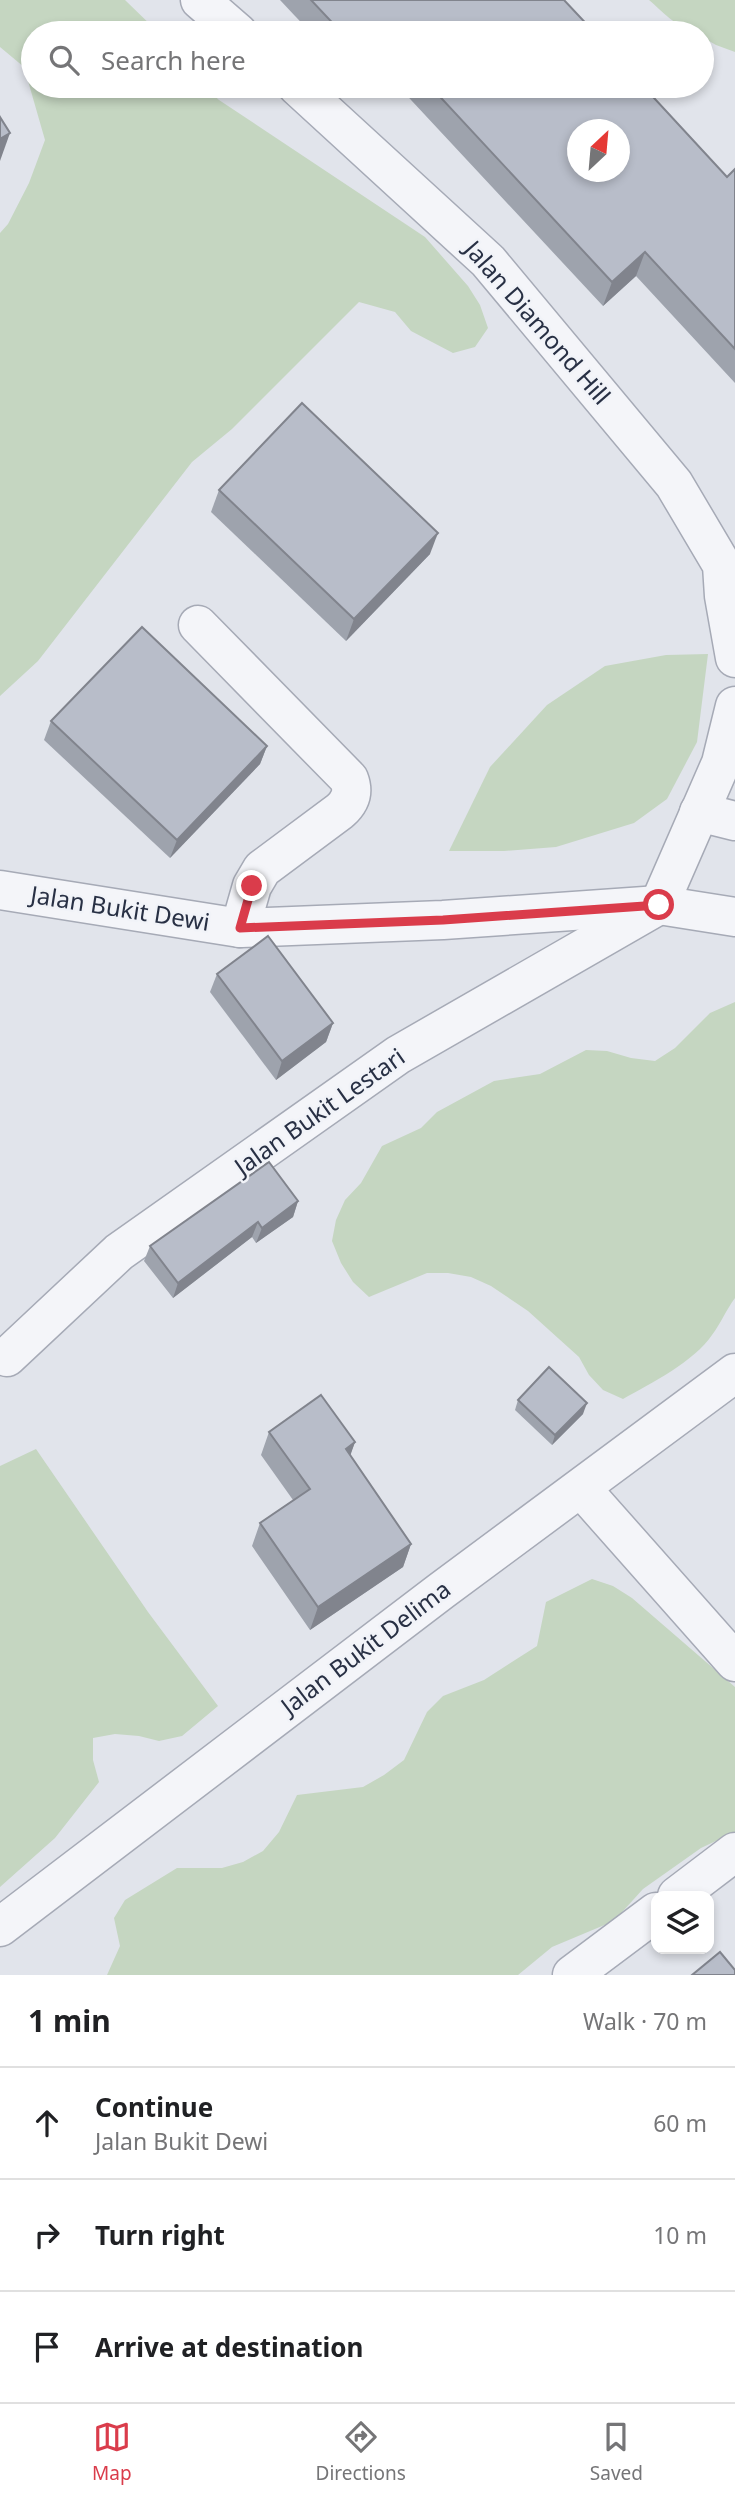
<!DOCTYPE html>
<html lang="en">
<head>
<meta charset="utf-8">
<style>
	:root { --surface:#fff; --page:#f2f2f2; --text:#202124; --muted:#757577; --line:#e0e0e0; --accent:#da3c4b }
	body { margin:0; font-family:"Noto Sans",sans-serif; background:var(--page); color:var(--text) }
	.controls { position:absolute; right:21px; bottom:21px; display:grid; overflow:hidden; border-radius:14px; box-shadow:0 4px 10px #0003 }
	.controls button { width:63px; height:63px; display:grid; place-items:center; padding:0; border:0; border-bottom:2px solid var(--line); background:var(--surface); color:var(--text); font:35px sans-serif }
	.compass { position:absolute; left:567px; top:119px; width:63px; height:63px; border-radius:50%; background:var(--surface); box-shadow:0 4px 10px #0003; rotate:26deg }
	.stop { position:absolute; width:21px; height:21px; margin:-16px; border:5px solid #da3c4b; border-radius:50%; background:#fff }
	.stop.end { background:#da3c4b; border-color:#fff; box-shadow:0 2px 7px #0008 }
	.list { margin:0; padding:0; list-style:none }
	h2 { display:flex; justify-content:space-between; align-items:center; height:91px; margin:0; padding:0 28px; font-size:30px }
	h2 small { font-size:23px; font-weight:400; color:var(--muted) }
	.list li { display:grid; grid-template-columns:46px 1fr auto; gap:21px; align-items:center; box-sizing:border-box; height:112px; padding:0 28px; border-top:2px solid var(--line) }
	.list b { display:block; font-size:26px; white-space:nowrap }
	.list p { margin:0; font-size:23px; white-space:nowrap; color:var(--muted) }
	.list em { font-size:23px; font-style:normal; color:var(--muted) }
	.icon { flex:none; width:38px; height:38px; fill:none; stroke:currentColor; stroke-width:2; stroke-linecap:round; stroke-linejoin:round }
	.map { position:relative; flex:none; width:735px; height:1975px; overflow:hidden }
	.search { position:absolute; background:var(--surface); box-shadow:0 4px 10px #0003; left:21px; right:21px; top:21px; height:77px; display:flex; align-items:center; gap:18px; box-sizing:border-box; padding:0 24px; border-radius:38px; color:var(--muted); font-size:26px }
	.sheet { height:427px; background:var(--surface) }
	nav { display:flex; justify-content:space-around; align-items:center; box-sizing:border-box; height:98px; border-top:2px solid var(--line); background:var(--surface); font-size:19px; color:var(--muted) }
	nav a { display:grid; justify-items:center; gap:4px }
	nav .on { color:var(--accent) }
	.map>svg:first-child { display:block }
	.green { fill:#c5d6c1 }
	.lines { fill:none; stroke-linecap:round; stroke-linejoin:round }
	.street-casing { stroke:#a6aab6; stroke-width:41 }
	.street { stroke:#f4f5f9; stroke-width:38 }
	.wall { fill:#9ea3ad }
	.shaded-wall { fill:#81848d }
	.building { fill:#b8bdc9; stroke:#81848d; stroke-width:2; fill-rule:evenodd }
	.route { stroke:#da3c4b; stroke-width:9 }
	.labels { text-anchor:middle; stroke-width:5; stroke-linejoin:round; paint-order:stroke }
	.street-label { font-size:24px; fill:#283044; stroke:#f1f3f8 }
</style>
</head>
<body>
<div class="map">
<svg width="735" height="1975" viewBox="0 0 735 1975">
	<rect width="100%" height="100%" fill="#e1e4eb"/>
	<g class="green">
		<polygon points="0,0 125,0 159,33 33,33 33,86 204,86 219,100 425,237 468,286 480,305 488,328 475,347 453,353 411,331 395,312 359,302 232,429 192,462 38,661 0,696 0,233 8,224 29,183 45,140 24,67 0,47"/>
		<path d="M649 0H735V52L716 45 702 37V33C682 33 663 12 649 0Z"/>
		<polygon points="708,654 697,742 667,799 634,823 556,847 504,851 449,851 490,767 547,705 605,666 666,655"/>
		<path d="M735 1002V1298C726 1310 721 1323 712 1335 695 1361 650 1384 623 1399L603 1390 589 1375 579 1357 528 1311 491 1286 471 1277 448 1273H427L369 1297 353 1282 341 1263 332 1241 336 1220 345 1200 361 1183 382 1146 421 1128 437 1112 494 1081 540 1074 586 1050 607 1051 631 1058 655 1061 675 1048 710 1013Z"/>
		<polygon points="36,1449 148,1612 218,1706 182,1736 159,1741 139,1736 115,1734 93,1738 93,1760 99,1782 55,1838 0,1887 0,1466"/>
		<polygon points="592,1579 613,1586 632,1598 735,1687 735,1832 701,1848 643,1889 614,1921 552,1947 518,1975 107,1975 120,1946 114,1918 125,1900 177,1868 222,1868 243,1862 263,1851 279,1832 297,1795 363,1787 384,1775 404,1760 427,1712 443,1696 484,1680 537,1646 546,1602"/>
	</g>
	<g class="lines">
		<defs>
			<g id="street">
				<polyline points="200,0 238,33"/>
				<polyline points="297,86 488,261 674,484 722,565 724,596 735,658"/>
				<path d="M198 625 349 779C354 792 350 802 340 811L262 869 252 886 240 928"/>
				<polyline points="699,812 735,821"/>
				<polyline points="0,890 240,928 443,920 659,905 735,917"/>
				<polyline points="659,905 721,763 735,706"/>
				<polyline points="7,1357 119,1252 398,1055 659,905"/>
				<polyline points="581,1488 735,1662"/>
				<polyline points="677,1896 735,1852"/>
				<polyline points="0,1927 441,1591 735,1373"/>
				<polyline points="572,1975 656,1912"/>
			</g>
		</defs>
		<use href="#street" class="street-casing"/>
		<use href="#street" class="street"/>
	</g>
	<g class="wall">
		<polygon points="280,0 564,0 595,33 311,33"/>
		<polygon points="398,86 643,86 727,177 735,169 735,383 636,276 603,306"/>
		<polygon points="219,490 430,554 346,641 211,512"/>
		<polygon points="51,721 267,746 260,764 170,858 44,740"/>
		<polygon points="217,974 333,1023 326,1042 276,1080 210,992"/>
		<polygon points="298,1201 293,1217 256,1243 252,1237 173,1298 144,1261 150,1246"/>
		<polygon points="518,1400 583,1414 552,1445 515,1410"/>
		<polygon points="269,1432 355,1442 350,1455 411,1544 403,1567 310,1630 252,1546 260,1523 293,1500 261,1455"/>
	</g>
	<g class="shaded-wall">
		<polygon points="10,133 0,161 0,139"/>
		<polygon points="645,252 636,276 603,306 612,282"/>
		<polygon points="438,533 430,554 346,641 354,619"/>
		<polygon points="267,746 260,764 170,858 177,840"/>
		<polygon points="333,1023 326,1042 276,1080 282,1061"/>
		<polygon points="298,1201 293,1217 256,1243 262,1228"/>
		<polygon points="258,1222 252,1237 173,1298 178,1283"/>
		<polygon points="587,1403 583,1414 552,1445 555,1435"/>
		<polygon points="355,1442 347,1465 346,1449"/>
		<polygon points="411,1544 403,1567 310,1630 318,1607"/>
	</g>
	<g class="building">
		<polygon points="311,0 564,0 595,33 342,33"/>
		<path d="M430 86H643L727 177 735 169V349L645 252 612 282ZM578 130H620V172H578Z"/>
		<polygon points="0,117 10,133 0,139"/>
		<polygon points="302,403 438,533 354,619 219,490"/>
		<polygon points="142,627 267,746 177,840 51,721"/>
		<polygon points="268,936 333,1023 282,1061 217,974"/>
		<polygon points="269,1162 298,1201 262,1228 258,1222 178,1283 150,1246"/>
		<polygon points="549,1367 587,1403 555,1435 518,1400"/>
		<polygon points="321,1395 355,1442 346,1449 411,1544 318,1607 260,1523 310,1489 269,1432"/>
		<polygon points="720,1952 735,1970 735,1975 692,1975"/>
	</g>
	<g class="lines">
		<polyline class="route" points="252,886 240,928 443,920 659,905"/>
	</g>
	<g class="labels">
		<g class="street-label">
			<text transform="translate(537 323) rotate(49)" y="8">Jalan Diamond Hill</text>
			<text transform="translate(120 909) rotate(9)" y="8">Jalan Bukit Dewi</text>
			<text transform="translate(320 1112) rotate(-35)" y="8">Jalan Bukit Lestari</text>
			<text transform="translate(366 1648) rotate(-37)" y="8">Jalan Bukit Delima</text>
		</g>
	</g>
</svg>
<div class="controls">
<button><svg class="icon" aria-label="layers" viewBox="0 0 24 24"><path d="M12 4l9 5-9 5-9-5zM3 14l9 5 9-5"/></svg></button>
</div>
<svg class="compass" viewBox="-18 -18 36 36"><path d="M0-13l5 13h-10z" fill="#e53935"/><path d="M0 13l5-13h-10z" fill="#757577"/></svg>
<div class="stop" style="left:659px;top:905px"></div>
<div class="stop end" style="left:252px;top:886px"></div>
<div class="search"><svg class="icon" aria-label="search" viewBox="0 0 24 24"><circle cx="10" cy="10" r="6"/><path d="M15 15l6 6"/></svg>Search here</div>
</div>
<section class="sheet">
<h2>1 min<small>Walk · 70 m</small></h2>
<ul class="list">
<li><svg class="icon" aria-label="ahead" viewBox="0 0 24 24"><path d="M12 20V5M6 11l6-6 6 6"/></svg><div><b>Continue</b><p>Jalan Bukit Dewi</p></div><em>60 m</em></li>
<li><svg class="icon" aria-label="right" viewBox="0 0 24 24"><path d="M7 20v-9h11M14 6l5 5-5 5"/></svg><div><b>Turn right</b></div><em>10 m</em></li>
<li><svg class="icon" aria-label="arrive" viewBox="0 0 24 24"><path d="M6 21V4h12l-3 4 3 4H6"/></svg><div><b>Arrive at destination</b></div></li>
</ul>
</section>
<nav>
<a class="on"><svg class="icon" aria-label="map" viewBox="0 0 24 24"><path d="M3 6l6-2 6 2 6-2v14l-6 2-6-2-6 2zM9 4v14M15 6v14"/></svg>Map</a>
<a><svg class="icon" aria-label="directions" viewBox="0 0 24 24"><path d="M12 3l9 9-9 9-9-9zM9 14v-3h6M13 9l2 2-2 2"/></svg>Directions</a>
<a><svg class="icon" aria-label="saved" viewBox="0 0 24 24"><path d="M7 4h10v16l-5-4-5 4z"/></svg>Saved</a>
</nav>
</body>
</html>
